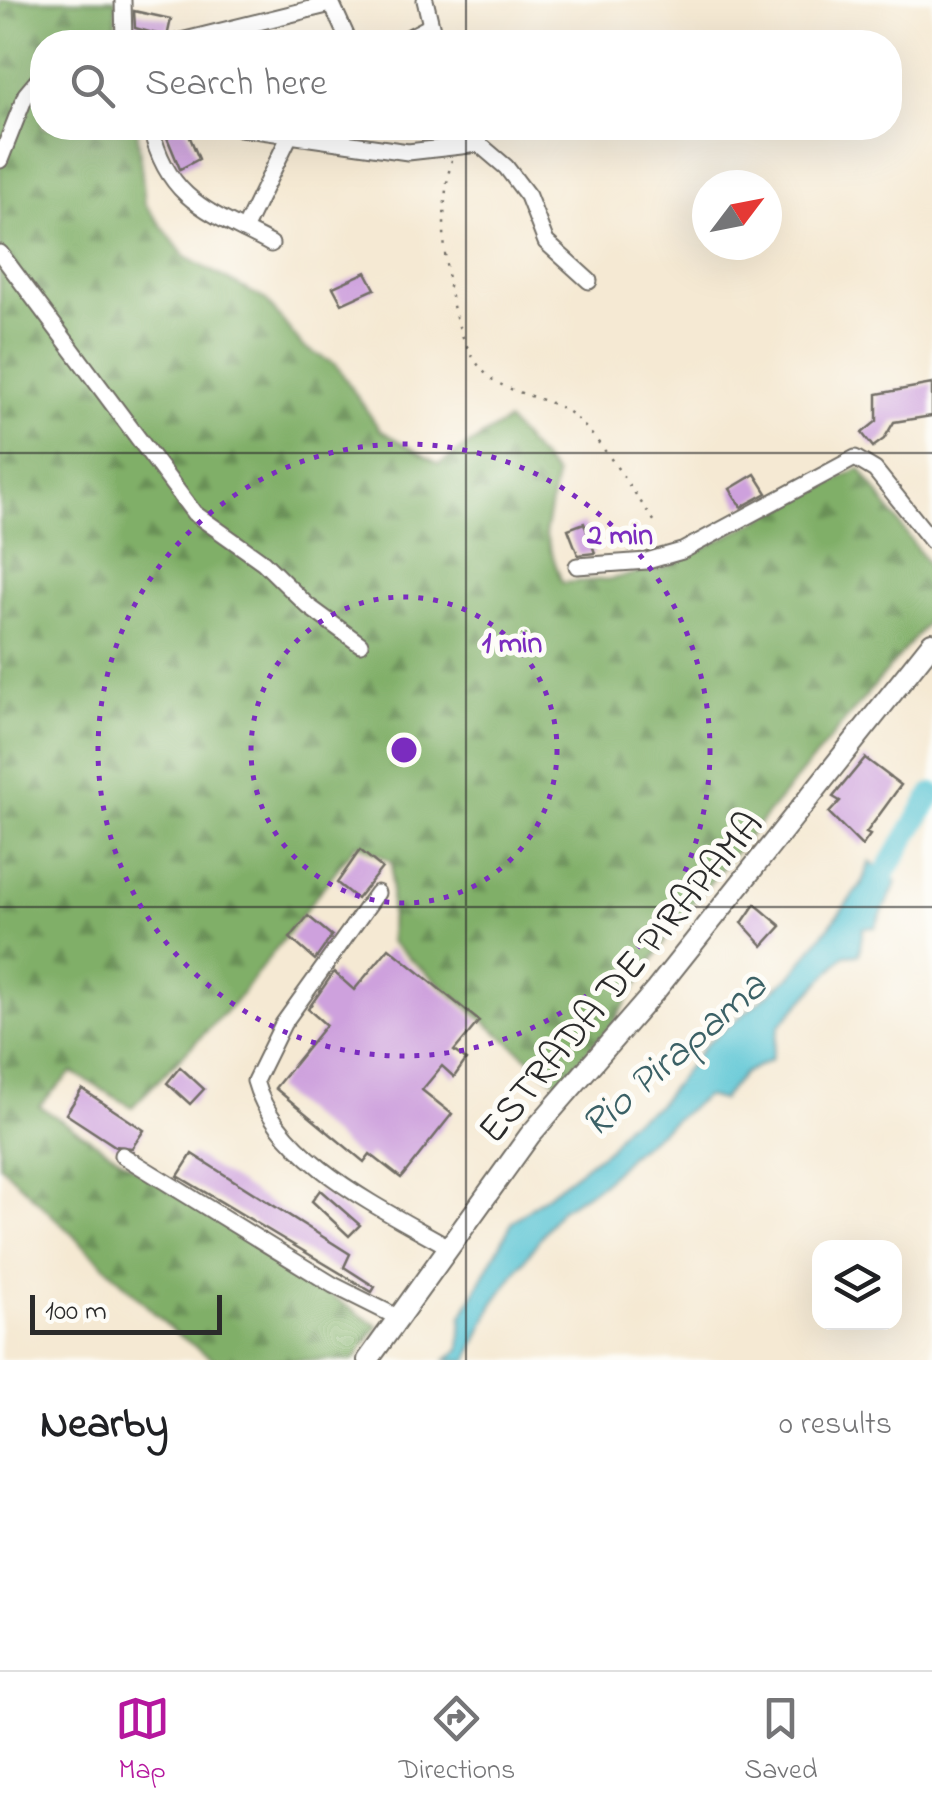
<!DOCTYPE html>
<html lang="en">
<head>
<meta charset="utf-8">
<style>
	:root { --surface:#fff; --page:#f2f2f2; --text:#202124; --muted:#757577; --line:#e0e0e0; --accent:#b5179e }
	body { margin:0; font-family:"Indie Flower",sans-serif; background:var(--page); color:var(--text) }
	.controls { position:absolute; right:30px; bottom:30px; display:grid; overflow:hidden; border-radius:20px; box-shadow:0 10px 40px #0002 }
	.controls button { width:90px; height:90px; display:grid; place-items:center; padding:0; border:0; border-bottom:2px solid var(--line); background:var(--surface); color:var(--text); font:50px sans-serif }
	.compass { position:absolute; left:692px; top:170px; width:90px; height:90px; border-radius:50%; background:var(--surface); box-shadow:0 10px 40px #0002; rotate:58deg }
	.scale { position:absolute; left:30px; bottom:25px; width:192px; box-sizing:border-box; padding-left:10px; border:5px solid #2b2b2b; border-top:0; font-size:28px; line-height:35px; white-space:nowrap; color:#2b2b2b; -webkit-text-stroke:8px #fdfcf7; paint-order:stroke }
	.list { margin:0; padding:0; list-style:none }
	h2 { display:flex; justify-content:space-between; align-items:center; height:130px; margin:0; padding:0 40px; font-size:42px }
	h2 small { font-size:32px; font-weight:400; color:var(--muted) }
	.icon { flex:none; width:55px; height:55px; fill:none; stroke:currentColor; stroke-width:2; stroke-linecap:round; stroke-linejoin:round }
	.map { position:relative; flex:none; width:932px; height:1360px; overflow:hidden }
	.search { position:absolute; background:var(--surface); box-shadow:0 10px 40px #0002; left:30px; right:30px; top:30px; height:110px; display:flex; align-items:center; gap:25px; box-sizing:border-box; padding:0 35px; border-radius:40px; color:var(--muted); font-size:38px }
	.sheet { height:310px; background:var(--surface) }
	nav { display:flex; justify-content:space-around; align-items:center; box-sizing:border-box; height:140px; border-top:2px solid var(--line); background:var(--surface); font-size:28px; color:var(--muted) }
	nav a { display:grid; justify-items:center; gap:5px }
	nav .on { color:var(--accent) }
	.map>svg:first-child { display:block }
	.forest { fill:url(#forest-firs); stroke:#566d4a; stroke-width:2.5 }
	.water { fill:#5ac5d4; stroke:#427880; stroke-width:2.5 }
	.lines { fill:none; stroke-linecap:round; stroke-linejoin:round }
	.river { stroke:#5ac5d4; stroke-width:22 }
	.building { fill:#cea1dd }
	.minor-casing { stroke:#726e66; stroke-width:19 }
	.major-casing { stroke:#726e66; stroke-width:24 }
	.path { stroke:#726e66; stroke-width:2.5; stroke-dasharray:2.5 8; stroke-linecap:butt }
	.minor { stroke:#fff; stroke-width:15 }
	.major { stroke:#fff; stroke-width:20 }
	.grid { fill:none; stroke:#2b2b2b; stroke-width:2.5; stroke-opacity:0.55 }
	.ring { fill:none; stroke:#7b2cbf; stroke-width:5; stroke-dasharray:5 10 }
	.labels { text-anchor:middle; stroke-width:10; stroke-linejoin:round; paint-order:stroke }
	.street-label { font-size:40px; fill:#2b2b2b; stroke:#fdfcf7 }
	.water-label { font-size:42px; font-style:italic; fill:#3b6166; stroke:#fdfcf7 }
	.centre { fill:#7b2cbf; stroke:#fdfcf7; stroke-width:5 }
	.ring-label { font-size:30px; text-anchor:middle; font-weight:bold; fill:#7b2cbf; stroke:#fdfcf7; stroke-width:10; stroke-linejoin:round; paint-order:stroke }
</style>
</head>
<body>
<div class="map">
<svg width="932" height="1360" viewBox="0 0 932 1360">
	<defs>
		<pattern id="forest-firs" width="22" height="20" patternUnits="userSpaceOnUse" patternTransform="scale(2.5)"><rect width="22" height="20" fill="#80af68"/><path d="M5 1l3.5 6h-7zM16 11l3.5 6h-7z" fill="#698f56"/></pattern>
	</defs>
	<rect width="100%" height="100%" fill="#fdfcf7"/>
	<filter id="ink" filterUnits="userSpaceOnUse"><feTurbulence type="fractalNoise" baseFrequency=".01" numOctaves="2"/><feDisplacementMap in="SourceGraphic" scale="20" xChannelSelector="R" yChannelSelector="G"/><feConvolveMatrix kernelMatrix="1 2 1 2 8 2 1 2 1" color-interpolation-filters="sRGB"/></filter>
	<filter id="wash" filterUnits="userSpaceOnUse"><feTurbulence type="fractalNoise" baseFrequency=".0048" numOctaves="4" result="noise"/><feDisplacementMap in="SourceGraphic" scale="40" xChannelSelector="R" yChannelSelector="G"/><feGaussianBlur stdDeviation="2.25" result="paint"/><feColorMatrix in="noise" values="0 0 0 0 0 0 0 0 0 0 0 0 0 0 0 0 0 1.4 0 .05"/><feComposite in="paint" operator="in"/></filter>
	<g filter="url(#wash)">
		<rect width="100%" height="100%" fill="#f5e9d3"/>
		<polygon class="forest" points="0,0 116,0 116,42 42,42 42,128 137,128 145,204 185,257 266,300 303,347 336,365 380,430 439,464 507,421 556,476 545,534 562,583 611,579 667,567 860,468 932,570 932,610 925,625 675,925 614,1022 558,1083 390,942 392,862 357,843 235,1002 132,1107 72,1072 39,1106 378,1326 354,1360 214,1360 173,1331 0,1165"/>
		<polygon class="water" points="870,862 897,882 875,927 863,928 859,954 845,955 779,1026 771,1060 744,1073 721,1100 705,1096 630,1155 603,1183 560,1210 493,1304 468,1360 446,1360 460,1349 462,1316 513,1221 609,1148 626,1124 657,1106 706,1044 791,976 861,885"/>
		<g class="lines">
			<polyline class="river" points="870,898 932,794"/>
		</g>
		<g id="blocks">
			<g class="building">
				<polygon points="134,11 171,19 167,37 135,28"/>
				<polygon points="163,128 186,128 199,159 180,169"/>
				<polygon points="366,272 375,289 342,304 333,287"/>
				<polygon points="932,384 932,416 894,422 884,439 873,447 862,433 877,421 877,394"/>
				<polygon points="755,474 767,493 741,507 730,489"/>
				<polygon points="584,523 595,553 578,555 568,529"/>
				<polygon points="865,758 901,785 866,833 870,835 862,846 829,813 840,801 833,797"/>
				<polygon points="360,850 382,868 357,899 337,883"/>
				<polygon points="755,904 781,926 763,946 742,923"/>
				<polygon points="308,916 332,936 315,960 290,938"/>
				<polygon points="389,948 479,1021 454,1051 466,1060 454,1077 442,1066 422,1090 452,1114 401,1178 370,1154 364,1162 275,1088 326,1025 308,1009 334,972 354,990"/>
				<polygon points="180,1067 204,1089 190,1104 167,1083"/>
				<polygon points="82,1089 144,1130 132,1148 115,1146 66,1114"/>
				<polygon points="192,1154 350,1254 344,1267 375,1287 372,1292 178,1176"/>
				<polygon points="320,1190 360,1225 349,1236 312,1201"/>
			</g>
		</g>
	</g>
	<g filter="url(#ink)">
		<use href="#blocks" fill-opacity="0" stroke="#726e66" stroke-width="2.5"/>
		<g class="lines">
			<defs>
				<g id="minor">
					<polyline points="123,0 124,42"/>
					<polyline points="330,0 349,42"/>
					<polyline points="425,0 435,42"/>
					<polyline points="177,42 331,4"/>
					<polyline points="400,42 429,27"/>
					<path d="M151 128C167 200 210 212 271 244"/>
					<polyline points="240,128 408,152 479,144"/>
					<polyline points="472,128 479,144 506,167 528,196 546,242 589,281"/>
					<polyline points="0,160 26,94 42,75"/>
					<polyline points="244,230 289,137"/>
					<polyline points="0,253 194,513 263,562 308,606 360,644"/>
					<polyline points="577,566 647,561 682,551 855,458 875,470 932,541"/>
					<path d="M377 893 283 1024 255 1081C277 1160 381 1208 447 1246"/>
					<polyline points="122,1155 333,1285 397,1317"/>
				</g>
				<polyline id="major" points="368,1360 530,1135 656,990 932,643"/>
			</defs>
			<use href="#minor" class="minor-casing"/>
			<use href="#major" class="major-casing"/>
			<path class="path" d="M452 160C435 213 443 352 498 383 521 396 556 400 575 417 606 446 630 488 655 522"/>
			<use href="#minor" class="minor"/>
			<use href="#major" class="major"/>
		</g>
	</g>
	<path class="grid" d="M466 0V42M466 128V1360M0 453H932M0 907H932"/>
	<g class="ring">
		<circle cx="404" cy="750" r="153"/>
		<circle cx="404" cy="750" r="306"/>
	</g>
	<g class="labels">
		<g class="street-label">
			<text transform="translate(619 976) rotate(-50)" y="14">ESTRADA DE PIRAPAMA</text>
		</g>
		<g class="water-label">
			<text transform="translate(672 1053) rotate(-41)" y="15">Rio Pirapama</text>
		</g>
	</g>
	<circle cx="404" cy="750" r="15" class="centre"/>
	<g class="ring-label">
		<text x="620" y="544">2 min</text>
		<text x="512" y="652">1 min</text>
	</g>
</svg>
<div class="controls">
<button><svg class="icon" aria-label="layers" viewBox="0 0 24 24"><path d="M12 4l9 5-9 5-9-5zM3 14l9 5 9-5"/></svg></button>
</div>
<svg class="compass" viewBox="-18 -18 36 36"><path d="M0-13l5 13h-10z" fill="#e53935"/><path d="M0 13l5-13h-10z" fill="#757577"/></svg>
<div class="scale">100 m</div>
<div class="search"><svg class="icon" aria-label="search" viewBox="0 0 24 24"><circle cx="10" cy="10" r="6"/><path d="M15 15l6 6"/></svg>Search here</div>
</div>
<section class="sheet">
<h2>Nearby<small>0 results</small></h2>
<ul class="list">
</ul>
</section>
<nav>
<a class="on"><svg class="icon" aria-label="map" viewBox="0 0 24 24"><path d="M3 6l6-2 6 2 6-2v14l-6 2-6-2-6 2zM9 4v14M15 6v14"/></svg>Map</a>
<a><svg class="icon" aria-label="directions" viewBox="0 0 24 24"><path d="M12 3l9 9-9 9-9-9zM9 14v-3h6M13 9l2 2-2 2"/></svg>Directions</a>
<a><svg class="icon" aria-label="saved" viewBox="0 0 24 24"><path d="M7 4h10v16l-5-4-5 4z"/></svg>Saved</a>
</nav>
</body>
</html>
